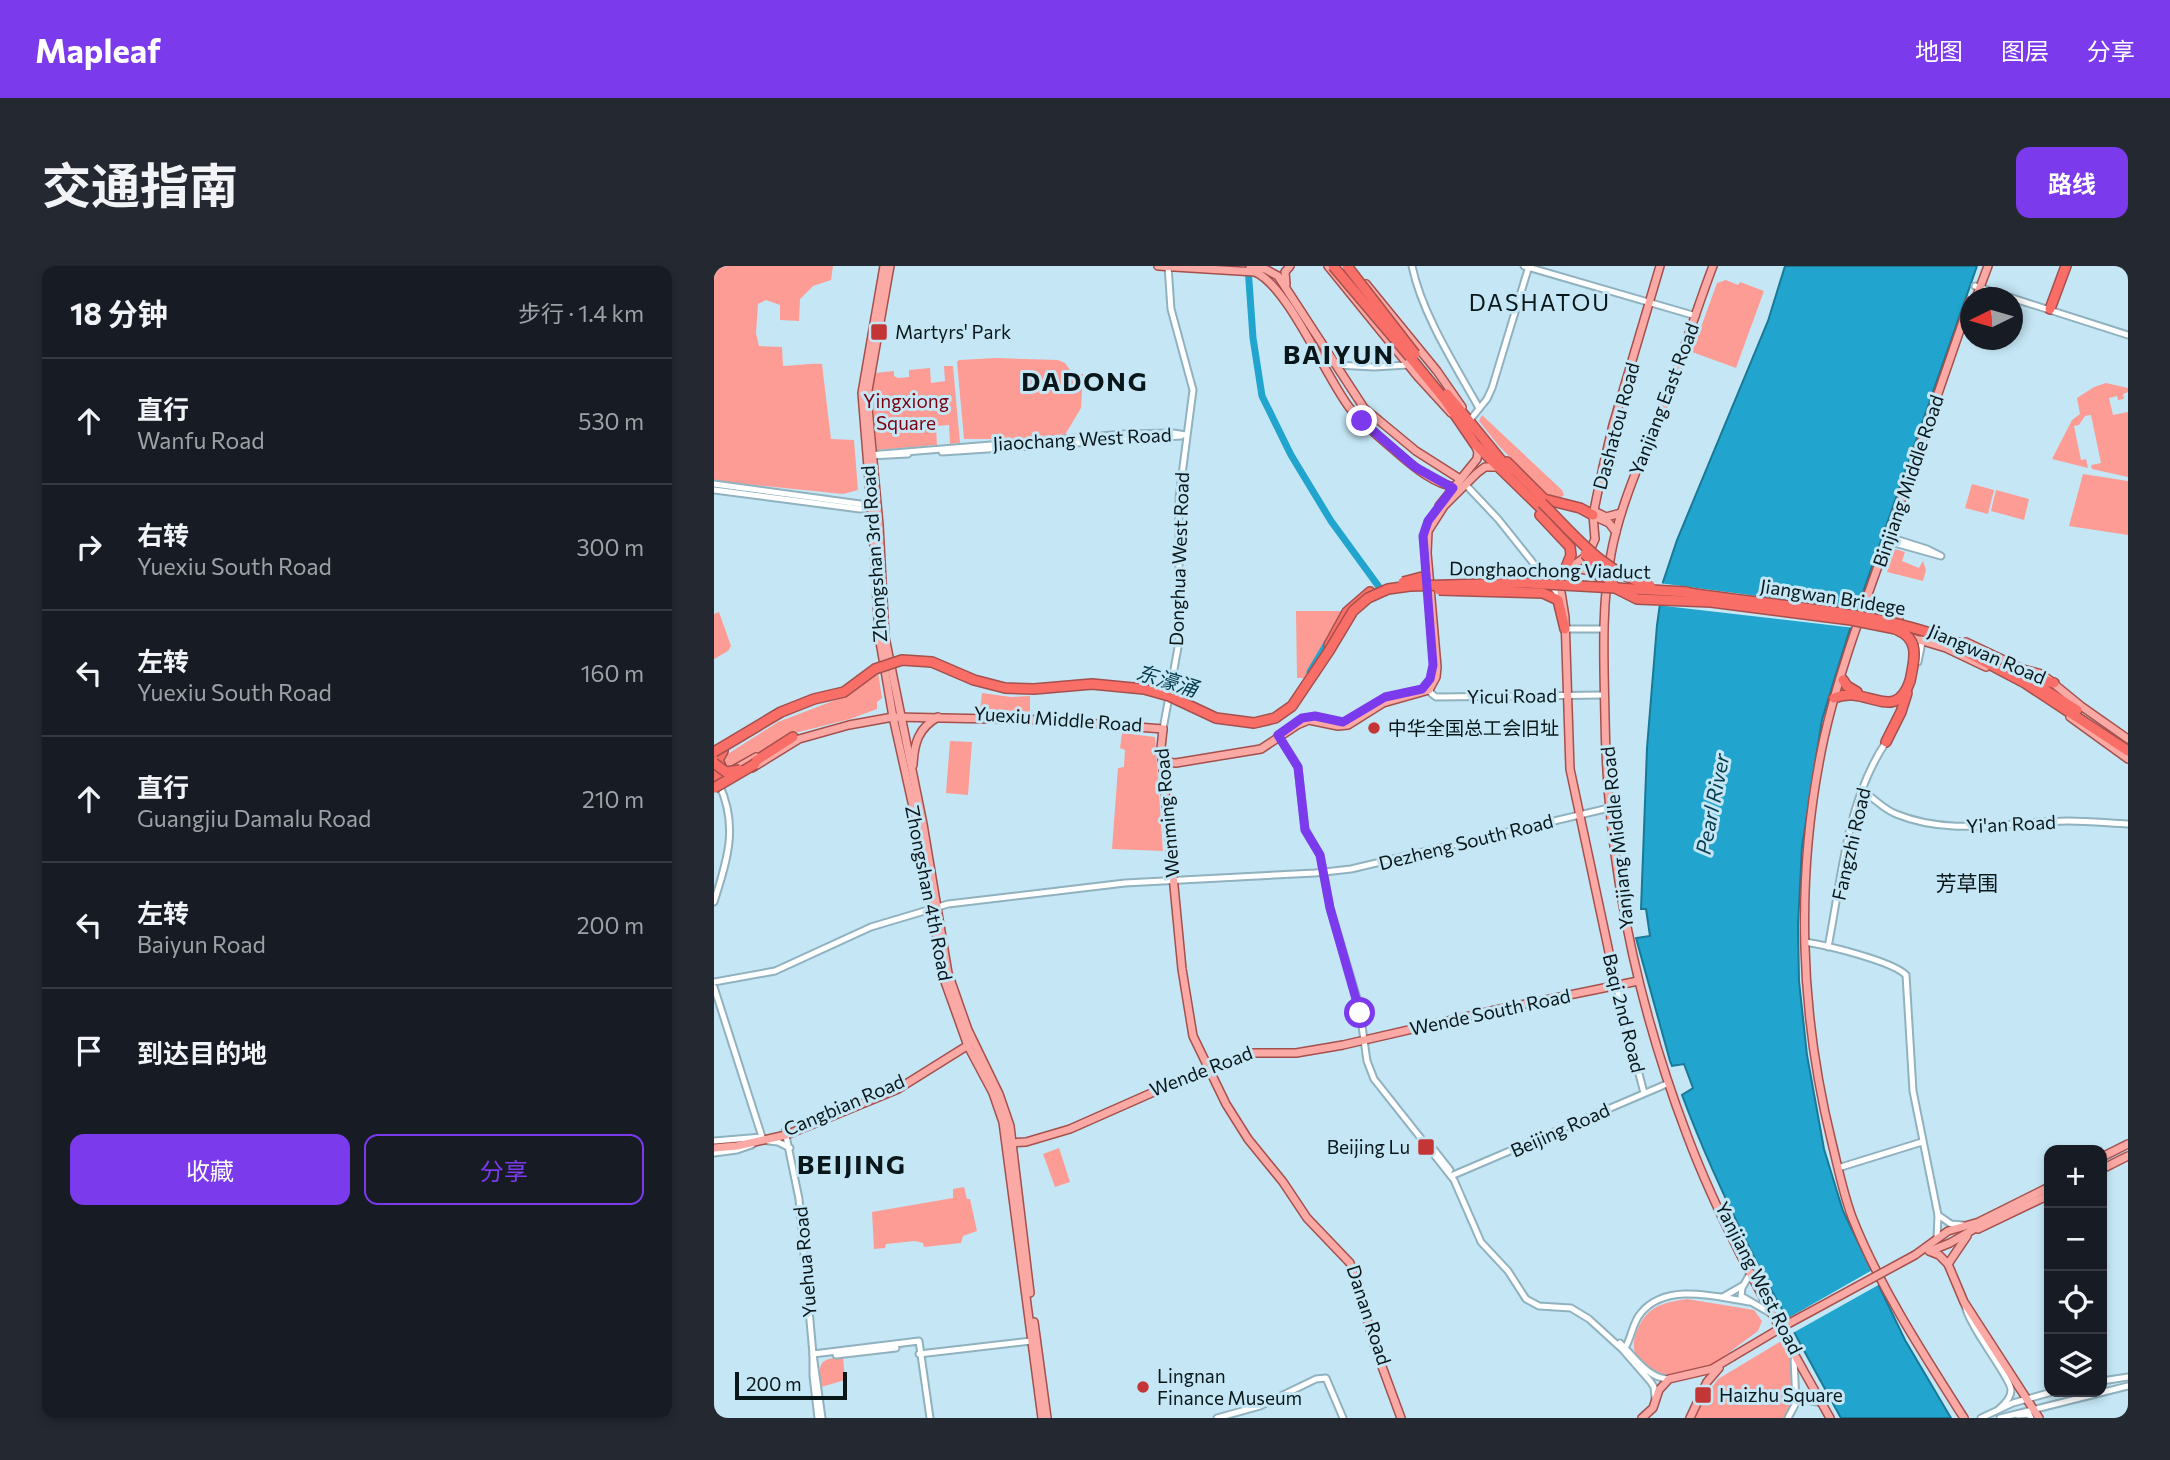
<!DOCTYPE html>
<html lang="zh">
<head>
<meta charset="utf-8">
<style>
	:root { --surface:#171b24; --page:#242831; --text:#f1f3f6; --muted:#9ea1a6; --line:#363941; --accent:#7c3aed }
	body { margin:0; font-family:Commissioner,"Noto Sans SC",sans-serif; background:var(--page); color:var(--text) }
	.controls { position:absolute; right:21px; bottom:21px; display:grid; overflow:hidden; border-radius:14px; box-shadow:0 4px 10px #0003 }
	.controls button { width:63px; height:63px; display:grid; place-items:center; padding:0; border:0; border-bottom:2px solid var(--line); background:var(--surface); color:var(--text); font:35px sans-serif }
	.compass { position:absolute; left:1246px; top:21px; width:63px; height:63px; border-radius:50%; background:var(--surface); box-shadow:0 4px 10px #0003; rotate:265deg }
	.scale { position:absolute; left:21px; bottom:18px; width:112px; box-sizing:border-box; padding-left:7px; border:4px solid #09161a; border-top:0; font-size:19px; line-height:24px; white-space:nowrap; color:#09161a; -webkit-text-stroke:5px #c5e7f5; paint-order:stroke }
	.stop { position:absolute; width:21px; height:21px; margin:-16px; border:5px solid #7c3aed; border-radius:50%; background:#fff }
	.stop.end { background:#7c3aed; border-color:#fff; box-shadow:0 2px 7px #0008 }
	.list { margin:0; padding:0; list-style:none }
	h2 { display:flex; justify-content:space-between; align-items:center; height:91px; margin:0; padding:0 28px; font-size:30px }
	h2 small { font-size:23px; font-weight:400; color:var(--muted) }
	.list li { display:grid; grid-template-columns:46px 1fr auto; gap:21px; align-items:center; box-sizing:border-box; height:126px; padding:0 28px; border-top:2px solid var(--line) }
	.list b { display:block; font-size:26px; white-space:nowrap }
	.list p { margin:0; font-size:23px; white-space:nowrap; color:var(--muted) }
	.list em { font-size:23px; font-style:normal; color:var(--muted) }
	.actions { display:flex; gap:14px; padding:21px 28px }
	.actions a { flex:1; padding:16px 0; border:2px solid var(--accent); border-radius:14px; text-align:center; font-size:24px; color:var(--accent) }
	.actions .main { background:var(--accent); color:#fff }
	.icon { flex:none; width:38px; height:38px; fill:none; stroke:currentColor; stroke-width:2; stroke-linecap:round; stroke-linejoin:round }
	.map { position:relative; flex:none; width:1414px; height:1152px; overflow:hidden; border-radius:14px }
	header { display:flex; align-items:center; gap:42px; box-sizing:border-box; height:98px; padding:0 35px; background:var(--accent); color:#fff }
	header strong { font-size:33px }
	nav { display:flex; gap:38px; margin-inline-start:auto; font-size:24px }
	.intro { display:flex; align-items:center; justify-content:space-between; box-sizing:border-box; height:168px; padding:0 42px }
	h1 { margin:0; font-size:49px }
	.button { padding:18px 32px; border-radius:14px; background:var(--accent); color:#fff; font-size:24px; font-weight:700 }
	main { display:flex; gap:42px; padding:0 42px }
	aside { flex:1; background:var(--surface); border-radius:14px; box-shadow:0 4px 10px #0003 }
	.map>svg:first-child { display:block }
	.green { fill:#fd9c94 }
	.water { fill:#21a4cd; stroke:#1a7997; stroke-width:2 }
	.pier { fill:#c5e7f5 }
	.lines { fill:none; stroke-linecap:round; stroke-linejoin:round }
	.river { stroke:#21a4cd; stroke-width:7 }
	.minor-casing { stroke:#90b1be; stroke-width:9 }
	.major-casing { stroke:#a5504d; stroke-width:10 }
	.highway-casing { stroke:#a5504d; stroke-width:12 }
	.minor { stroke:#fff; stroke-width:5 }
	.major { stroke:#fba9a4; stroke-width:7 }
	.highway { stroke:#f96f68; stroke-width:9 }
	.major-bridge-casing { stroke:#a5504d; stroke-width:10; stroke-linecap:butt }
	.highway-bridge-casing { stroke:#a5504d; stroke-width:12; stroke-linecap:butt }
	.major-bridge { stroke:#fba9a4; stroke-width:7 }
	.highway-bridge { stroke:#f96f68; stroke-width:9 }
	.route { stroke:#7c3aed; stroke-width:9 }
	.poi-dot { fill:#c43535; stroke:#c5e7f5; stroke-width:2.5 }
	.labels { text-anchor:middle; stroke-width:6; stroke-linejoin:round; paint-order:stroke }
	.poi-label { font-size:19px; fill:#09161a; stroke:#c5e7f5; text-anchor:start }
	.street-label { font-size:19px; fill:#09161a; stroke:#c5e7f5 }
	.park-label { font-size:19px; fill:#7c000e; stroke:#c5e7f5 }
	.water-label { font-size:21px; font-style:italic; fill:#063c4d; stroke:#c5e7f5 }
	.neighbourhood-label { font-size:21px; fill:#09161a; stroke:#c5e7f5 }
	.quarter-label { font-size:23px; letter-spacing:2px; fill:#09161a; stroke:#c5e7f5 }
	.district-label { font-size:26px; font-weight:bold; letter-spacing:2px; fill:#09161a; stroke:#c5e7f5 }
</style>
</head>
<body>
<header>
<strong>Mapleaf</strong>
<nav><a>地图</a><a>图层</a><a>分享</a></nav>
</header>
<div class="intro"><h1>交通指南</h1><a class="button">路线</a></div>
<main>
<aside>
<h2>18 分钟<small>步行 · 1.4 km</small></h2>
<ul class="list">
<li><svg class="icon" aria-label="ahead" viewBox="0 0 24 24"><path d="M12 20V5M6 11l6-6 6 6"/></svg><div><b>直行</b><p>Wanfu Road</p></div><em>530 m</em></li>
<li><svg class="icon" aria-label="right" viewBox="0 0 24 24"><path d="M7 20v-9h11M14 6l5 5-5 5"/></svg><div><b>右转</b><p>Yuexiu South Road</p></div><em>300 m</em></li>
<li><svg class="icon" aria-label="left" viewBox="0 0 24 24"><path d="M17 20v-9H6M10 6l-5 5 5 5"/></svg><div><b>左转</b><p>Yuexiu South Road</p></div><em>160 m</em></li>
<li><svg class="icon" aria-label="ahead" viewBox="0 0 24 24"><path d="M12 20V5M6 11l6-6 6 6"/></svg><div><b>直行</b><p>Guangjiu Damalu Road</p></div><em>210 m</em></li>
<li><svg class="icon" aria-label="left" viewBox="0 0 24 24"><path d="M17 20v-9H6M10 6l-5 5 5 5"/></svg><div><b>左转</b><p>Baiyun Road</p></div><em>200 m</em></li>
<li><svg class="icon" aria-label="arrive" viewBox="0 0 24 24"><path d="M6 21V4h12l-3 4 3 4H6"/></svg><div><b>到达目的地</b></div></li>
</ul>
<div class="actions"><a class="main">收藏</a><a>分享</a></div>
</aside>
<div class="map">
<svg width="1414" height="1152" viewBox="0 0 1414 1152">
	<rect width="100%" height="100%" fill="#c5e7f5"/>
	<g class="green">
		<path d="M0 0H119L117 14 99 20 86 33 85 55 66 54V39L52 34 44 38 42 67 45 80 68 81 69 100C83 100 95 97 108 98L117 173 140 174 144 224 129 228 0 215Z"/>
		<polygon points="1012,14 1024,19 1026,16 1050,25 1022,102 978,86 1003,17"/>
		<polygon points="282,92 344,94 351,97 360,109 369,108 367,142 351,169 321,173 250,173 243,96 245,94"/>
		<polygon points="230,100 239,100 246,177 236,178 235,159 222,160 223,179 163,184 158,126 161,107 180,105 180,110 184,112 195,111 195,104 216,102 217,117 231,115"/>
		<polygon points="1392,117 1414,122 1414,126 1409,128 1410,133 1404,134 1403,130 1395,132 1399,149 1414,146 1414,211 1378,203 1377,199 1387,197 1377,149 1371,150 1365,159 1360,160 1367,194 1372,193 1374,202 1338,193 1358,154 1366,148 1363,132 1380,121"/>
		<polygon points="768,149 848,224 850,229 846,232 835,231 784,179 765,155"/>
		<polygon points="1369,208 1414,215 1414,269 1355,260"/>
		<polygon points="1258,218 1280,224 1274,248 1251,242"/>
		<polygon points="1282,224 1315,233 1310,254 1277,245"/>
		<polygon points="1181,283 1191,286 1188,295 1205,302 1209,295 1212,304 1209,315 1173,306"/>
		<polygon points="582,345 630,345 590,412 583,412"/>
		<polygon points="5,346 17,380 14,385 0,393 0,348"/>
		<polygon points="164,406 168,432 163,436 163,443 136,453 73,469 18,503 14,503 7,496 9,491 64,456 132,430"/>
		<polygon points="268,427 297,431 316,430 316,446 266,444"/>
		<polygon points="408,467 441,471 449,585 398,583 404,502 410,501 411,484 406,482"/>
		<polygon points="236,475 258,476 254,529 232,527"/>
		<polygon points="345,882 356,916 341,921 329,888"/>
		<polygon points="250,921 253,933 256,933 263,965 249,970 247,977 210,981 209,977 201,975 172,978 171,982 160,983 158,946 239,932 239,923"/>
		<path d="M973 1033 1040 1044 1048 1055 1044 1065 994 1102 947 1110C937 1104 927 1099 922 1089 919 1083 919 1074 922 1067 932 1041 946 1037 973 1033Z"/>
		<path d="M1069 1074C1079 1098 1088 1129 1071 1152H979V1148L1004 1113Z"/>
		<path d="M129 1091 131 1114 107 1121C105 1098 103 1093 129 1091Z"/>
	</g>
	<path class="water" d="M1071 0H1263L1133 372 1108 454 1088 581 1084 659 1085 715 1093 789 1110 883 1129 945 1191 1074 1237 1152H1127C1069 1047 1010 942 968 829L979 822 970 798 958 800 956 795 922 672 936 670 932 643H927L933 482 943 359 949 316 963 274 1054 55Z"/>
	<g class="pier">
		<polygon points="945,317 1148,344 1141,362 942,339"/>
		<polygon points="1160,1003 1168,1017 1077,1068 1069,1055"/>
	</g>
	<g class="lines">
		<g class="river">
			<polyline points="534,1 539,72 548,130 577,189 617,255 668,325"/>
			<polyline points="596,406 615,374"/>
		</g>
		<defs>
			<g id="minor">
				<path d="M698 0C708 48 741 99 765 142"/>
				<polyline points="810,0 982,50"/>
				<polyline points="1261,20 1298,32"/>
				<polyline points="1298,32 1414,69"/>
				<polyline points="622,99 660,101 694,99"/>
				<polyline points="756,154 773,133 778,122 815,0"/>
				<polyline points="228,186 467,170"/>
				<polyline points="155,189 410,168 459,167 472,169"/>
				<polyline points="155,190 194,188"/>
				<polyline points="0,218 161,240"/>
				<polyline points="751,218 784,253 848,333"/>
				<polyline points="0,224 146,243 161,242"/>
				<polygon points="1178,272 1213,283 1227,290 1177,276 1174,273"/>
				<polyline points="851,363 890,363"/>
				<polyline points="1204,396 1209,371"/>
				<polyline points="712,420 718,428 722,431 890,429"/>
				<polyline points="449,463 465,376 465,232 479,124 457,43 454,0"/>
				<polyline points="564,469 584,501 591,563 606,589 616,642 645,739 653,795 660,813 740,914 767,976 794,1005 812,1033 825,1040 857,1042 875,1053 909,1084 936,1115 940,1121 941,1132"/>
				<path d="M1147 524C1159 531 1169 543 1182 548 1238 571 1296 555 1354 555 1374 555 1394 557 1414 558"/>
				<path d="M0 636C13 594 25 561 5 518"/>
				<path d="M1091 676C1112 679 1178 695 1192 709L1199 825 1224 949 1223 972"/>
				<path d="M1114 681C1128 611 1132 536 1172 476"/>
				<polyline points="0,716 61,705 157,661 234,638 411,617 601,607 637,603 895,542"/>
				<polyline points="902,719 930,827"/>
				<polyline points="0,721 48,871 0,875"/>
				<polyline points="71,865 85,933 99,1088 108,1152"/>
				<polyline points="54,875 64,876 76,882"/>
				<polyline points="714,876 736,904"/>
				<polyline points="0,887 23,884 38,879"/>
				<polyline points="1124,902 1208,876"/>
				<polyline points="737,910 955,817"/>
				<polyline points="1224,949 1237,958 1249,959"/>
				<polyline points="1037,1006 1028,1022 1027,1030 1058,1048"/>
				<polyline points="1009,1031 1028,1020"/>
				<path d="M1251 1040C1257 1064 1297 1112 1297 1124 1297 1132 1291 1138 1285 1143"/>
				<path d="M906 1077C920 1090 934 1113 955 1113"/>
				<path d="M911 1082C918 1071 918 1057 927 1047 952 1016 1003 1031 1036 1036"/>
				<polyline points="99,1088 205,1075 216,1152"/>
				<polyline points="99,1088 99,1110 104,1152"/>
				<polyline points="205,1088 317,1075"/>
				<polyline points="122,1089 182,1082"/>
				<polyline points="1388,1115 1414,1111"/>
				<polyline points="1082,1137 1093,1134 1108,1137"/>
				<polyline points="1304,1149 1315,1148 1317,1152"/>
				<polyline points="503,1152 546,1140 602,1113 612,1112 629,1152"/>
				<polyline points="1074,1152 1082,1137 1080,1092"/>
				<polyline points="1267,1152 1299,1137 1338,1126"/>
				<polyline points="1286,1152 1414,1120"/>
			</g>
			<g id="major">
				<polyline points="170,0 148,127 159,263 165,370 179,451 206,572 230,713 254,780 279,827 289,856 328,1152"/>
				<polyline points="176,0 153,130 165,259 171,371 209,558 234,707 254,764 285,828 296,860 316,1027"/>
				<path d="M444 0 541 6C573 19 612 111 635 141 649 159 669 174 686 189 701 202 721 218 741 221"/>
				<polyline points="614,0 705,112 737,147"/>
				<path d="M999 0C982 44 969 89 952 132 932 183 907 234 897 288 887 341 890 397 891 452 893 596 922 735 973 869 1010 968 1065 1060 1116 1152"/>
				<polyline points="536,1 551,3 564,10 650,142 702,185 746,213"/>
				<polyline points="572,18 571,6 576,0"/>
				<polyline points="652,18 723,105 748,141"/>
				<polyline points="1262,32 1274,0"/>
				<polyline points="725,240 763,193 764,186 761,179"/>
				<polyline points="880,245 892,251 907,247"/>
				<polyline points="884,252 895,257 902,266"/>
				<polyline points="854,303 874,289 881,273 879,249 889,201 899,159 946,0"/>
				<path d="M891 321C884 304 873 303 856 303L849 309 846 320 851 351 856 503 902 719"/>
				<polyline points="1151,346 1185,354"/>
				<polyline points="1192,370 1232,382 1272,401"/>
				<polyline points="1252,376 1309,403 1328,408 1367,440 1414,473"/>
				<polyline points="1356,451 1414,493"/>
				<polyline points="449,463 447,482 457,589 468,703 479,770 512,838 534,873 569,916 593,952 636,997 663,1087 687,1152"/>
				<polyline points="448,496 462,497 547,483 583,459 595,454 624,460 634,459 669,437 715,424 722,411 723,401 713,287 714,265 730,240 763,207 771,201 783,201"/>
				<path d="M199 499C200 478 204 462 224 451"/>
				<polyline points="38,502 85,473 135,459 179,451 332,454 449,463"/>
				<polyline points="0,515 42,491"/>
				<polyline points="295,877 312,876 356,863 451,821 537,787 582,787 629,779 777,745 924,715"/>
				<polyline points="0,882 23,880 72,869 184,823 256,778"/>
				<polyline points="1388,891 1414,878"/>
				<polyline points="1388,903 1414,890"/>
				<polyline points="1264,963 1335,929"/>
				<polyline points="1215,985 1225,989 1234,998 1250,1036 1325,1152"/>
				<polyline points="1216,985 1236,977 1267,959"/>
				<polyline points="1201,989 1234,965 1265,956 1335,921"/>
				<polyline points="1234,998 1253,970"/>
				<polyline points="320,1056 333,1152"/>
				<polyline points="928,1152 939,1142 945,1124 955,1113 998,1103 1018,1091"/>
				<polyline points="976,1152 993,1116 1005,1102"/>
				<path d="M1250 1152C1210 1089 1165 1020 1138 951 1129 927 1124 901 1118 877 1085 744 1081 606 1110 472 1125 405 1150 340 1173 275 1201 195 1229 115 1256 35"/>
			</g>
			<g id="highway">
				<polyline points="1336,43 1352,0"/>
				<polyline points="696,91 731,134 761,178 836,251"/>
				<polyline points="733,128 795,204"/>
				<polyline points="793,196 830,233 866,242 879,249"/>
				<polyline points="826,249 856,281 857,289 849,309"/>
				<polyline points="829,327 844,334 851,363"/>
				<polyline points="615,379 633,346 656,326"/>
				<polyline points="1254,387 1311,417 1414,485"/>
				<polyline points="1307,409 1363,444"/>
				<polyline points="1319,412 1340,417"/>
				<polyline points="1129,414 1133,420 1143,426"/>
				<path d="M1120 432C1152 418 1181 459 1196 415"/>
				<polyline points="1172,476 1187,446 1193,427"/>
				<polyline points="40,496 79,471"/>
				<polyline points="0,502 4,513"/>
				<polyline points="9,505 4,494 9,485"/>
			</g>
		</defs>
		<use href="#minor" class="minor-casing"/>
		<use href="#major" class="major-casing"/>
		<use href="#highway" class="highway-casing"/>
		<use href="#minor" class="minor"/>
		<use href="#major" class="major"/>
		<use href="#highway" class="highway"/>
		<defs>
			<polyline id="major-bridge" points="1018,1091 1072,1059 1201,989"/>
			<g id="highway-bridge">
				<polyline points="619,0 696,91"/>
				<polyline points="633,0 701,88"/>
				<path d="M828 237C861 269 889 307 936 319"/>
				<polyline points="871,288 903,323 923,333 997,336 1137,354 1187,364"/>
				<polyline points="689,316 712,310"/>
				<polyline points="725,324 829,327"/>
				<path d="M970 326C1066 342 1165 342 1256 382"/>
				<path d="M1183 364C1207 373 1200 395 1196 415"/>
				<polyline points="0,486 67,446 100,433 130,426 161,403 188,394 218,396 260,414 291,422 320,423 378,418 430,423 455,430 502,452 540,457 561,452 578,440 615,385 639,345 654,332 674,323 696,320 813,317 973,326"/>
				<polyline points="0,497 12,506 26,504"/>
				<polyline points="0,522 41,498"/>
			</g>
		</defs>
		<use href="#major-bridge" class="major-bridge-casing"/>
		<use href="#highway-bridge" class="highway-bridge-casing"/>
		<use href="#major-bridge" class="major-bridge"/>
		<use href="#highway-bridge" class="highway-bridge"/>
	</g>
	<g class="lines">
		<polyline class="route" points="646,747 616,642 606,589 591,564 584,501 564,469 588,452 601,450 629,456 671,431 708,423 716,413 719,399 709,270 714,255 739,222 701,201 648,155"/>
	</g>
	<g class="poi-dot">
		<rect x="156" y="57" width="18" height="18" rx="3.5"/>
		<circle cx="660" cy="462" r="7"/>
		<rect x="703" y="872" width="18" height="18" rx="3.5"/>
		<circle cx="429" cy="1121" r="7"/>
		<rect x="980" y="1120" width="18" height="18" rx="3.5"/>
	</g>
	<g class="labels">
		<g class="poi-label">
			<text x="181" y="73">Martyrs' Park</text>
			<text x="674" y="469">中华全国总工会旧址</text>
			<text x="696" y="888" text-anchor="end">Beijing Lu</text>
			<text x="443" y="1117">Lingnan<tspan x="443" dy="22">Finance Museum</tspan></text>
			<text x="1005" y="1136">Haizhu Square</text>
		</g>
		<g class="street-label">
			<text transform="translate(950 133) rotate(-69)" y="7">Yanjiang East Road</text>
			<text transform="translate(902 160) rotate(-75)" y="7">Dashatou Road</text>
			<text transform="translate(368 173) rotate(-3)" y="7">Jiaochang West Road</text>
			<text transform="translate(1194 215) rotate(-71)" y="7">Binjiang Middle Road</text>
			<text transform="translate(160 288) rotate(-94)" y="7">Zhongshan 3rd Road</text>
			<text transform="translate(465 293) rotate(-88)" y="7">Donghua West Road</text>
			<text transform="translate(836 304) rotate(1)" y="7">Donghaochong Viaduct</text>
			<text transform="translate(1119 331) rotate(9)" y="7">Jiangwan Bridege</text>
			<text transform="translate(1273 388) rotate(23)" y="7">Jiangwan Road</text>
			<text transform="translate(798 430) rotate(-1)" y="7">Yicui Road</text>
			<text transform="translate(344 453) rotate(4)" y="7">Yuexiu Middle Road</text>
			<text transform="translate(453 547) rotate(-95)" y="7">Wenming Road</text>
			<text transform="translate(1297 558) rotate(-3)" y="7">Yi'an Road</text>
			<text transform="translate(903 572) rotate(-96)" y="7">Yanjiang Middle Road</text>
			<text transform="translate(752 576) rotate(-14)" y="7">Dezheng South Road</text>
			<text transform="translate(1137 578) rotate(-77)" y="7">Fangzhi Road</text>
			<text transform="translate(215 627) rotate(79)" y="7">Zhongshan 4th Road</text>
			<text transform="translate(776 746) rotate(-12)" y="7">Wende South Road</text>
			<text transform="translate(910 747) rotate(76)" y="7">Baqi 2nd Road</text>
			<text transform="translate(487 805) rotate(-21)" y="7">Wende Road</text>
			<text transform="translate(130 839) rotate(-23)" y="7">Cangbian Road</text>
			<text transform="translate(846 864) rotate(-24)" y="7">Beijing Road</text>
			<text transform="translate(91 996) rotate(-95)" y="7">Yuehua Road</text>
			<text transform="translate(1045 1012) rotate(63)" y="7">Yanjiang West Road</text>
			<text transform="translate(655 1049) rotate(72)" y="7">Danan Road</text>
		</g>
		<g class="park-label">
			<text x="192" y="142">Yingxiong<tspan x="192" dy="22">Square</tspan></text>
		</g>
		<g class="water-label">
			<text transform="translate(453 415) rotate(17)" y="7">东濠涌</text>
			<text transform="translate(999 538) rotate(-79)" y="7">Pearl River</text>
		</g>
		<g class="neighbourhood-label">
			<text x="1253" y="625">芳草围</text>
		</g>
		<g class="quarter-label">
			<text x="826" y="45">DASHATOU</text>
		</g>
		<g class="district-label">
			<text x="625" y="98">BAIYUN</text>
			<text x="371" y="125">DADONG</text>
			<text x="138" y="908">BEIJING</text>
		</g>
	</g>
</svg>
<div class="controls">
<button>+</button>
<button>−</button>
<button><svg class="icon" aria-label="locate" viewBox="0 0 24 24"><circle cx="12" cy="12" r="6"/><path d="M12 2v4M12 18v4M2 12h4M18 12h4"/></svg></button>
<button><svg class="icon" aria-label="layers" viewBox="0 0 24 24"><path d="M12 4l9 5-9 5-9-5zM3 14l9 5 9-5"/></svg></button>
</div>
<svg class="compass" viewBox="-18 -18 36 36"><path d="M0-13l5 13h-10z" fill="#e53935"/><path d="M0 13l5-13h-10z" fill="#9ea1a6"/></svg>
<div class="scale">200 m</div>
<div class="stop" style="left:646px;top:747px"></div>
<div class="stop end" style="left:648px;top:155px"></div>
</div>
</main>
</body>
</html>
